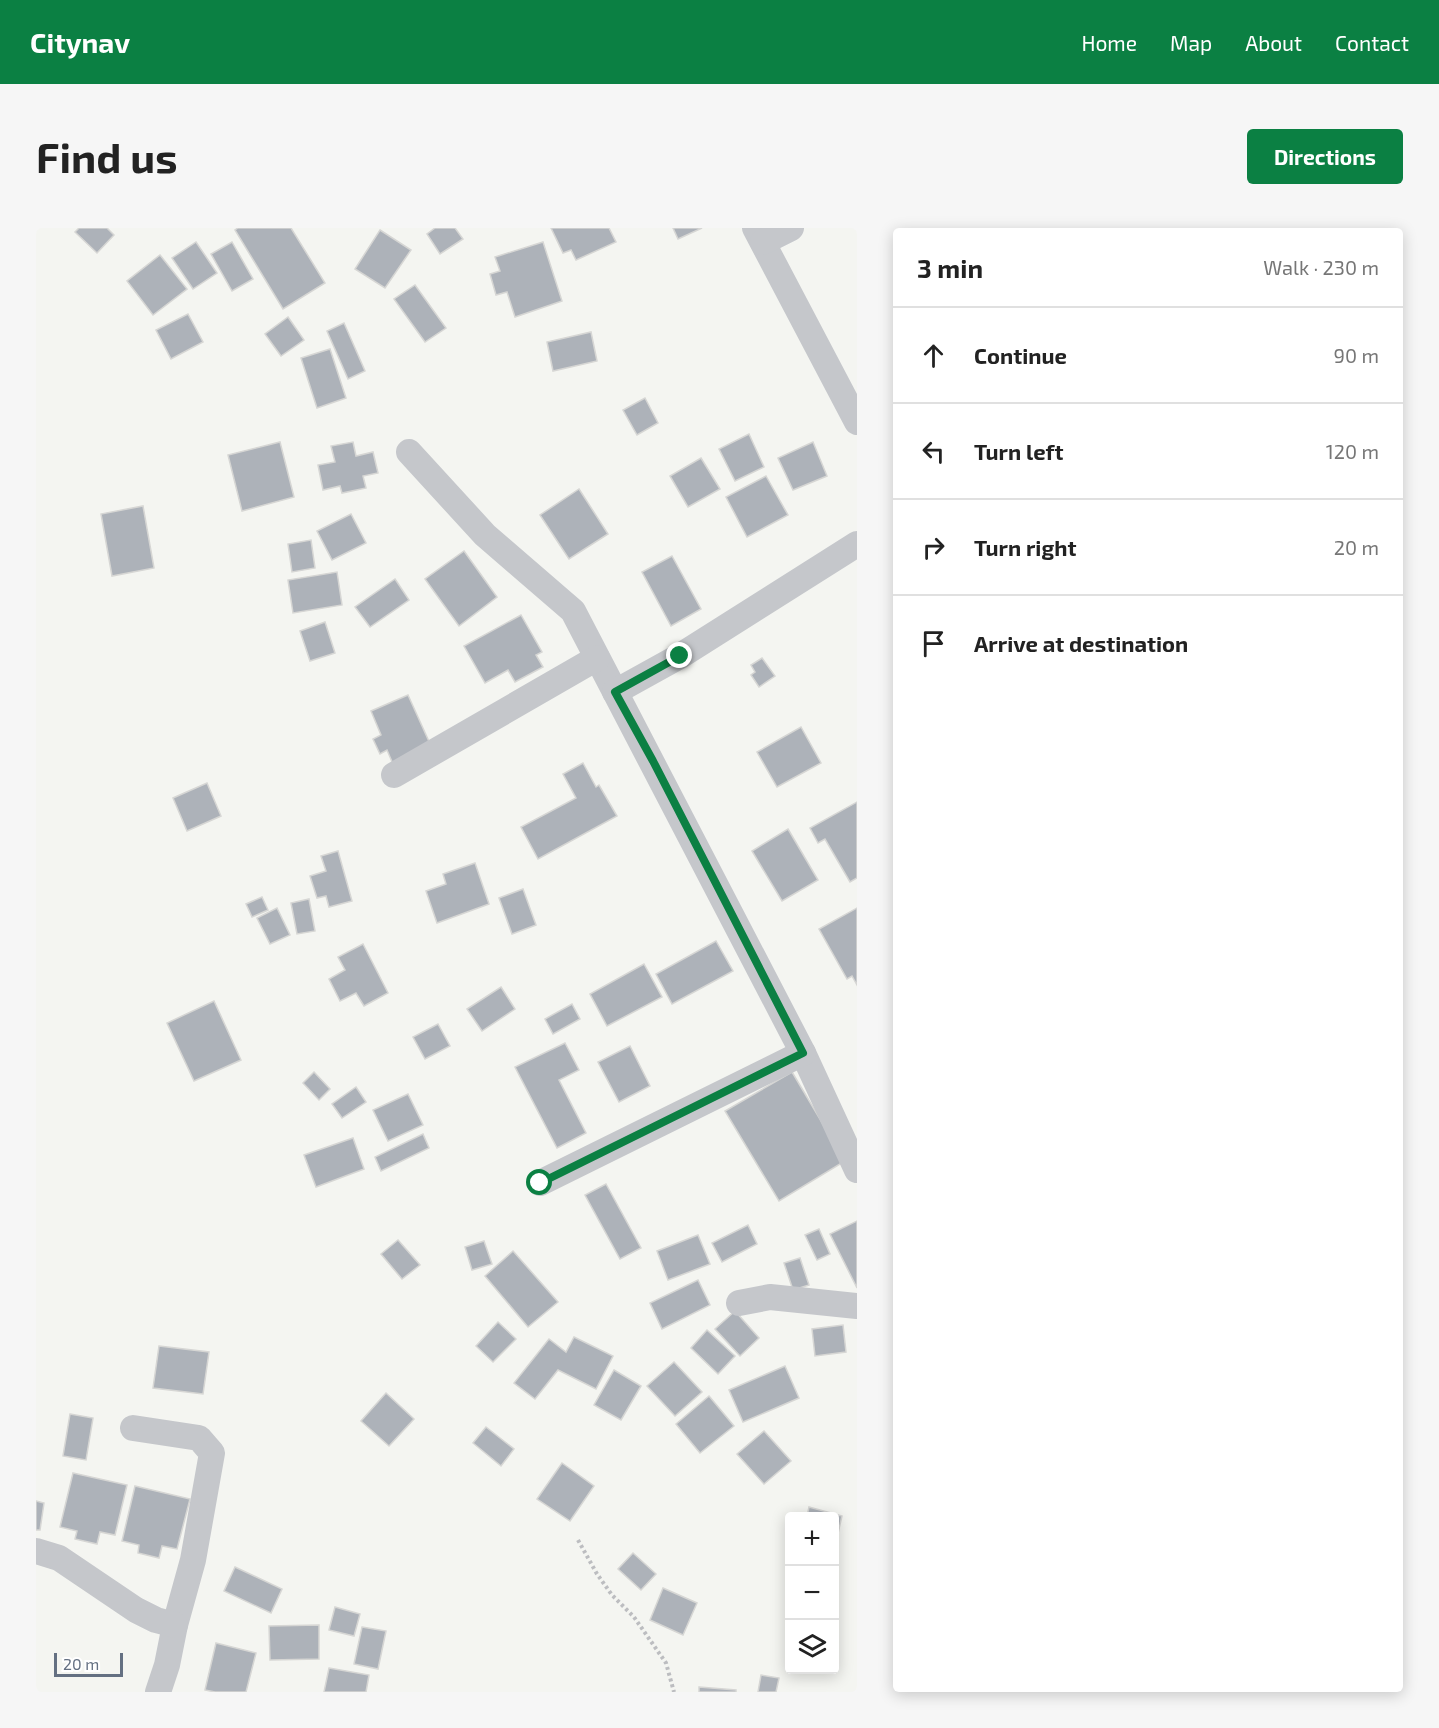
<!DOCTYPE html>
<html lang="en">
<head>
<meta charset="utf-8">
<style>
	:root { --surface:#fff; --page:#f6f6f6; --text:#222; --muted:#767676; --line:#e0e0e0; --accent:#0b8043 }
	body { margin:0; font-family:"Exo 2",sans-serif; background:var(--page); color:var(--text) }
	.controls { position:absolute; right:18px; bottom:18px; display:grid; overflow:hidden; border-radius:6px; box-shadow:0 3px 15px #0003 }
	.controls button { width:54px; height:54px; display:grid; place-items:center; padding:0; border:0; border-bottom:2px solid var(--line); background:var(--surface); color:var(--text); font:30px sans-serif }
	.scale { position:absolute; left:18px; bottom:15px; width:69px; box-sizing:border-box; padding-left:6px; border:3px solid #647082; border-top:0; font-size:16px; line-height:21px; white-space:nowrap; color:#647082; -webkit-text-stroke:4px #fff; paint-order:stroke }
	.stop { position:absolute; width:18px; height:18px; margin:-14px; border:4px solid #0b8043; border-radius:50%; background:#fff }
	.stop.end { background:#0b8043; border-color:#fff; box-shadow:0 2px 6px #0008 }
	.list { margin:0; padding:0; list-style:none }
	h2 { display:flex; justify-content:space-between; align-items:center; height:78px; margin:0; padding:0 24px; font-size:26px }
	h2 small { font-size:20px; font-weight:400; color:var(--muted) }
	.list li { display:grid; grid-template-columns:39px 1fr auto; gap:18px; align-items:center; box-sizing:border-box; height:96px; padding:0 24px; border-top:2px solid var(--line) }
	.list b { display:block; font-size:22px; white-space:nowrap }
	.list em { font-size:20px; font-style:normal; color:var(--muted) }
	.icon { flex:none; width:33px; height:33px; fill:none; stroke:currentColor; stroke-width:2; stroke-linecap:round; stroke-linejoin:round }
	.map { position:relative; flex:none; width:821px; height:1464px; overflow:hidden; border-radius:6px }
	header { display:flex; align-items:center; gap:36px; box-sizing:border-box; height:84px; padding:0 30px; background:var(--accent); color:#fff }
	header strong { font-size:28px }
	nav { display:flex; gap:33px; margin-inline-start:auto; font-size:21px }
	.intro { display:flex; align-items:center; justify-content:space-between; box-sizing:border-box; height:144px; padding:0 36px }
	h1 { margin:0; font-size:42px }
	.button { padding:15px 27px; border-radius:6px; background:var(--accent); color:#fff; font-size:21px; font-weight:700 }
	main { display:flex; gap:36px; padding:0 36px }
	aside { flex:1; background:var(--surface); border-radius:6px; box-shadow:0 3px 15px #0003 }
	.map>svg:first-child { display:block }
	.building { fill:#adb2b9; stroke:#d6d6d4; stroke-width:1.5 }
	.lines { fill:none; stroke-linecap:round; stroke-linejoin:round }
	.path { stroke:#bcbdc0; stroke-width:4; stroke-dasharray:3 3; stroke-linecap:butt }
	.minor { stroke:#c5c7cb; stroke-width:26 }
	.route { stroke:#0b8043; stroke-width:8 }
</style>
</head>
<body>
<header>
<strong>Citynav</strong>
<nav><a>Home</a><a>Map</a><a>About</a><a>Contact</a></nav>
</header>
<div class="intro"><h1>Find us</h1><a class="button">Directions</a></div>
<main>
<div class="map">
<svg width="821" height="1464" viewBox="0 0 821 1464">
	<rect width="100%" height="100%" fill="#f4f5f1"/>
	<g class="building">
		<polygon points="43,0 71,0 78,7 61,25 39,4"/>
		<polygon points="202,0 255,0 289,55 247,81 199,2"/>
		<polygon points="399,0 419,0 427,11 404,26 391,6"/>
		<polygon points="515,0 573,0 580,14 540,32 535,22 527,25"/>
		<polygon points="637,0 666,0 642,11"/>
		<polygon points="344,2 375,22 349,60 319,41"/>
		<polygon points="160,14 181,45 157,61 136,30"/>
		<polygon points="196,14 217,51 196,63 175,26"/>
		<polygon points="507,14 526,73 479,89 471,64 460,67 454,46 464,43 459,29"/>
		<polygon points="124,27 151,61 117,87 91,53"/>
		<polygon points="379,57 410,100 389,114 358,71"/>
		<polygon points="152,86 167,114 135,131 120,102"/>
		<polygon points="252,89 268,112 245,128 229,106"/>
		<polygon points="308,95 329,143 312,151 291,103"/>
		<polygon points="555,104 561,133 517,143 511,114"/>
		<polygon points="294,121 310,170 281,180 265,130"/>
		<polygon points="609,170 622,195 601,207 587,182"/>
		<polygon points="713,206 728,239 699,253 683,221"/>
		<polygon points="244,214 258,269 206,283 192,227"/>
		<polygon points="317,214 320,228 337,224 342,245 327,248 330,260 306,265 304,258 287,262 282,237 299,234 295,218"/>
		<polygon points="777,214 791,248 757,262 742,230"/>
		<polygon points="665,230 684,261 652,279 634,248"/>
		<polygon points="730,248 752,287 711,309 690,269"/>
		<polygon points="543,261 572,306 533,331 504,287"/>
		<polygon points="107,278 118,340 76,348 65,286"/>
		<polygon points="315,286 330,315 296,332 281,303"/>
		<polygon points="275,312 279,340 256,344 252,316"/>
		<polygon points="428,323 461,369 423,398 389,351"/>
		<polygon points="636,328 665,381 635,398 606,344"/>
		<polygon points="301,344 306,377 257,385 252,352"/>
		<polygon points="359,351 373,372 334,399 319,379"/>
		<polygon points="485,387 506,424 500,427 507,439 479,454 472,442 449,455 428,418"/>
		<polygon points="289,394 299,425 274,433 264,403"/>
		<polygon points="726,430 739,448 723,459 715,447 719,444 715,437"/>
		<polygon points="372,467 395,518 357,536 351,522 344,526 337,511 345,507 335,483"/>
		<polygon points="765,499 785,535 741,559 721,524"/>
		<polygon points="547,535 560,559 563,557 581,588 502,631 485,599 540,570 527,546"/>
		<polygon points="171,555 185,588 151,603 137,570"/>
		<polygon points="821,574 821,650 814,654 789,611 782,615 774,600"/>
		<polygon points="752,601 782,652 746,673 716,623"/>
		<polygon points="302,623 316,673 293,679 290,668 281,670 274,648 290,643 285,628"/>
		<polygon points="439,635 453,676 401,695 390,663 410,656 407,646"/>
		<polygon points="487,661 500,697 476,706 463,670"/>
		<polygon points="226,669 232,682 216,689 210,676"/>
		<polygon points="273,671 279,703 261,706 255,675"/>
		<polygon points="241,680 254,707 234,716 221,690"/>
		<polygon points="821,680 821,757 816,748 811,751 783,701"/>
		<polygon points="680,713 697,743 636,776 620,746"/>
		<polygon points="327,716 352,765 328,778 320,765 304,773 293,751 309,742 302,729"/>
		<polygon points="608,736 626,769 571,798 554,766"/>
		<polygon points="465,759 479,781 446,803 431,781"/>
		<polygon points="178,773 205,832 158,853 131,795"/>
		<polygon points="536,776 544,791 517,806 509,791"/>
		<polygon points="402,796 414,818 389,831 377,809"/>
		<polygon points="529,815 543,842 523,852 550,905 521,920 479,839"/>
		<polygon points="594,818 614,858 583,874 562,834"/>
		<polygon points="278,844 294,861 283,872 267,855"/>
		<polygon points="756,844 809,933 743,973 689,883"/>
		<polygon points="320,859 330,874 306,890 296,876"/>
		<polygon points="372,866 387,897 352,913 337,882"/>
		<polygon points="387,906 393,920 345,943 339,929"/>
		<polygon points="317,910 328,941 280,959 268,927"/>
		<polygon points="570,956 605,1020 584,1031 549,967"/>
		<polygon points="821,993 821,1060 794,1006"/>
		<polygon points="712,997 721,1016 686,1034 676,1015"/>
		<polygon points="783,1001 794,1026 781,1032 769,1007"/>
		<polygon points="662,1007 674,1036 632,1052 621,1023"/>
		<polygon points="362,1012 384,1037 366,1051 345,1026"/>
		<polygon points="448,1013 456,1036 436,1042 429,1019"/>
		<polygon points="477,1023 522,1074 492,1099 449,1048"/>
		<polygon points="764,1030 773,1057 757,1062 748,1035"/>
		<polygon points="662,1052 674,1077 626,1101 614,1075"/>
		<polygon points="699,1083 723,1110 704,1128 679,1101"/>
		<polygon points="462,1094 480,1111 457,1134 440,1118"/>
		<polygon points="807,1097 810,1124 779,1128 776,1101"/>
		<polygon points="671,1102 699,1128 682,1146 655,1120"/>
		<polygon points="538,1109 577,1128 560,1161 522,1142 499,1171 478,1155 513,1111 530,1124"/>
		<polygon points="123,1118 173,1124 167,1166 117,1160"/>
		<polygon points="638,1134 666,1164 639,1188 611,1158"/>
		<polygon points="749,1138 763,1170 707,1194 693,1162"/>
		<polygon points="578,1142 605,1158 585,1192 558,1177"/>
		<polygon points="350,1165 378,1191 353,1218 325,1193"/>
		<polygon points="673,1168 698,1198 664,1225 640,1196"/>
		<polygon points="34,1186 57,1190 50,1232 27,1228"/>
		<polygon points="450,1199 478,1221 465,1238 437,1215"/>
		<polygon points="728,1203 755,1233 728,1256 701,1226"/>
		<polygon points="526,1235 558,1258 534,1293 501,1271"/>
		<polygon points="37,1245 91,1257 79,1307 64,1304 61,1316 39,1311 41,1303 24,1299"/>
		<polygon points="99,1258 154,1271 141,1321 126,1318 123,1330 102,1325 103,1317 86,1313"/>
		<polygon points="0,1273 8,1275 4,1302 0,1302"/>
		<polygon points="773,1279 806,1288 800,1314 798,1288 771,1288"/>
		<polygon points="597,1325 620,1346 605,1362 582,1341"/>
		<polygon points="199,1339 246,1361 235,1385 188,1363"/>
		<polygon points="627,1360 661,1375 647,1407 614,1392"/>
		<polygon points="299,1379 324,1386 318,1408 293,1402"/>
		<polygon points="283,1397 283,1431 234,1432 233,1398"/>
		<polygon points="326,1399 350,1403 342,1441 318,1436"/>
		<polygon points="180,1415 220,1425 210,1464 179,1464 169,1462"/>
		<polygon points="293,1440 333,1447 330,1464 288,1464"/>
		<polygon points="725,1447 743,1450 740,1464 722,1464"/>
		<polygon points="663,1459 700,1462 700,1464 663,1464"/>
	</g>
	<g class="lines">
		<polyline class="path" points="542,1312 561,1346 576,1367 598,1389 630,1435 638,1464"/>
		<g class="minor">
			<polyline points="719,0 821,194"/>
			<polyline points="727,14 755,0"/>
			<polyline points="373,224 449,307 537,383 767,825 821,942"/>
			<polyline points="579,464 644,428 821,316"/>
			<polyline points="358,547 561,430"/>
			<polyline points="504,955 767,825"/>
			<polyline points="703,1075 734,1069 821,1078"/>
			<polyline points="97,1200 163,1210 176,1225 157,1332 139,1397 131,1437 122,1464"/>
			<polyline points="0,1323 23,1330 100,1382 120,1392 139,1397"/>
		</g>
	</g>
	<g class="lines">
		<polyline class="route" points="504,955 767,825 617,533 579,464 644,428"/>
	</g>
</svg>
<div class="controls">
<button>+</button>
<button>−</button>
<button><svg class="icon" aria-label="layers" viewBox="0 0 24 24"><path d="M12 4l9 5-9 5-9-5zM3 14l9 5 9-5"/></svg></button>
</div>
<div class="scale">20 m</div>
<div class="stop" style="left:504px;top:955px"></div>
<div class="stop end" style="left:644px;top:428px"></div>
</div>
<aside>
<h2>3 min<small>Walk · 230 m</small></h2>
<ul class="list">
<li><svg class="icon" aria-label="ahead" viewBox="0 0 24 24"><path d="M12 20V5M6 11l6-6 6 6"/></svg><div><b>Continue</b></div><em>90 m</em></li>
<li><svg class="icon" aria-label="left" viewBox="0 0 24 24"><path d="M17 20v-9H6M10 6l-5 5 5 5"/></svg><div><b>Turn left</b></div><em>120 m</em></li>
<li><svg class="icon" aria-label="right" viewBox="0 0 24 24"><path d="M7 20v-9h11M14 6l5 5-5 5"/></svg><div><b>Turn right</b></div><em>20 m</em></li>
<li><svg class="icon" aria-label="arrive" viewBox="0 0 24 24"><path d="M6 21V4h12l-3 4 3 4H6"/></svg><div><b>Arrive at destination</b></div></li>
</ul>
</aside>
</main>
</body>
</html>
